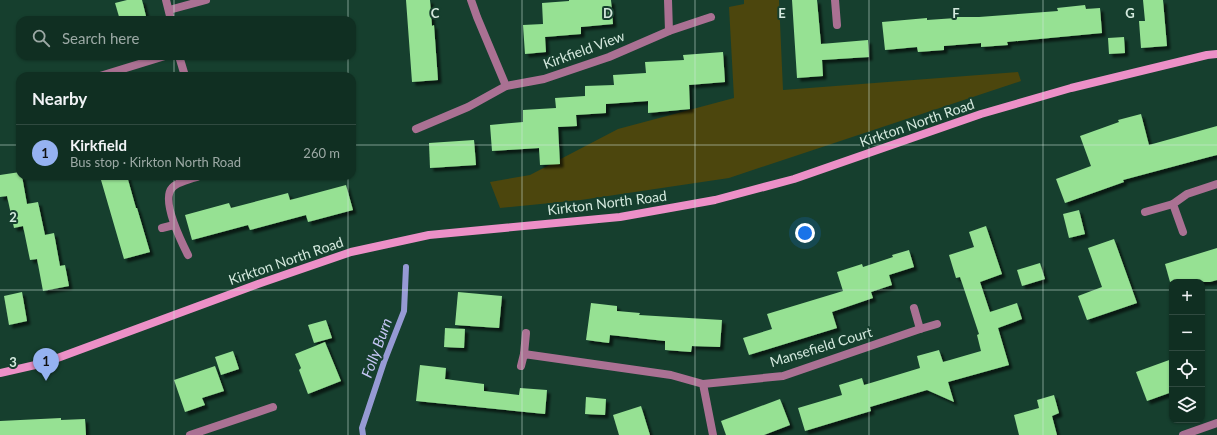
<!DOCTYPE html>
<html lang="en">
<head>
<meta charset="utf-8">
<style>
	:root { --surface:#102f22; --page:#19372a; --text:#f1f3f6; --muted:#9ca9a5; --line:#304a40; --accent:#95b2f1 }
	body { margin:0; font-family:Lato,sans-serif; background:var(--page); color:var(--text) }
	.controls { position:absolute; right:12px; bottom:12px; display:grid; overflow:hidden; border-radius:8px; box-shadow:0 1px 3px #0004 }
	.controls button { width:36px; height:36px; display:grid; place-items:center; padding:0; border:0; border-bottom:1px solid var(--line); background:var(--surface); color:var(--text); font:20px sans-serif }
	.you { position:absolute; left:805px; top:233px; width:14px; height:14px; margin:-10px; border:3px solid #fff; border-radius:50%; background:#1a73e8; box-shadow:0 0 0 6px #1a73e833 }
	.badge { display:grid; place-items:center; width:26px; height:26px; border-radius:50%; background:var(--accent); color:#111; font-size:13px; font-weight:700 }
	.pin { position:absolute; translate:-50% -33px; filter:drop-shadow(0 1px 2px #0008) }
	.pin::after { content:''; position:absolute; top:21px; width:14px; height:12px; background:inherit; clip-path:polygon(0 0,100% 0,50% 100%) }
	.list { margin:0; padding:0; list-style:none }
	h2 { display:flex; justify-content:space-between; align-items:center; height:52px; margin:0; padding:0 16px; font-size:17px }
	h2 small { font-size:13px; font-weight:400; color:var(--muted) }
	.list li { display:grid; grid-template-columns:26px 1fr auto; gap:12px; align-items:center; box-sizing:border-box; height:56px; padding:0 16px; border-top:1px solid var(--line) }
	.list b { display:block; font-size:15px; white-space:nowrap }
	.list p { margin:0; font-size:13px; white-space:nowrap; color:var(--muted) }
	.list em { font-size:13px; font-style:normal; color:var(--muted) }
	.icon { flex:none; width:22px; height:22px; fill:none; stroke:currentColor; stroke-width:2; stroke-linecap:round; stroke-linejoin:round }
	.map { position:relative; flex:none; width:1217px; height:435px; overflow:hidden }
	.search { position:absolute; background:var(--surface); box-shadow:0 1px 3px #0004; left:16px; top:16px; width:340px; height:44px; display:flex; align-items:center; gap:10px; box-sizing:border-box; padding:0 14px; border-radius:12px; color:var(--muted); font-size:15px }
	.panel { position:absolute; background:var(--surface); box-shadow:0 1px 3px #0004; left:16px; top:72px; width:340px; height:108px; border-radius:12px }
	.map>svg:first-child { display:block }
	.green { fill:#4c460d }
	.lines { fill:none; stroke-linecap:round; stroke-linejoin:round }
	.stream { stroke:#969ad4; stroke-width:6 }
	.building { fill:#96e193; filter:url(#shadow) }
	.street { stroke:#aa7193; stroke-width:8 }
	.secondary { stroke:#ec90c7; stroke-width:8 }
	.grid { fill:none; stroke:#d4e9de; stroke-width:1; stroke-opacity:0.55 }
	.labels { text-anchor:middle; stroke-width:4; stroke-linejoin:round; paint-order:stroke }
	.street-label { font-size:14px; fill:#d4e9de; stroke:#163f2e }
	.water-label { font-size:15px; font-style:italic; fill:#c4c6f4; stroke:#163f2e }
	.grid-label { font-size:13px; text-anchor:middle; font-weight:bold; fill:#d4e9de; stroke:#163f2e; stroke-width:4; stroke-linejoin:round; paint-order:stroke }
</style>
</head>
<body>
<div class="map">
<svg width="1217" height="435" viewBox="0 0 1217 435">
	<defs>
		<filter id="shadow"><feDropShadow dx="3.5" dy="3.5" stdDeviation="1" flood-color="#0009"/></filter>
	</defs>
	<rect width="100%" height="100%" fill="#163f2e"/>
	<polygon class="green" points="744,0 779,0 783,90 1018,72 1021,81 729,178 581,200 500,208 490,182 530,175 618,129 734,98 729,7 744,4"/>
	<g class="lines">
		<polyline class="stream" points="363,435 362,428 384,362 404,311 406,267"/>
	</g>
	<g class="building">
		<polygon points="127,0 142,0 147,20 120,20 115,3"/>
		<polygon points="406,0 430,0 432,26 434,25 438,80 412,82"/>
		<polygon points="569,0 611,0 613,24 581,27 581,34 545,37 546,52 525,54 523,25 543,24 542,3 569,1"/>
		<polygon points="792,0 817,0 821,44 868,40 869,57 822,60 823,76 797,78"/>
		<polygon points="1143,0 1163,0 1167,46 1141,48 1139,21 1145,21"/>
		<polygon points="1085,5 1086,9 1100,8 1102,33 1007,42 1008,45 981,47 981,43 944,46 944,50 918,52 917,47 885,50 882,22 927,18 927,20 956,18 956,17 979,17 1058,11 1057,8"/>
		<polygon points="1124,37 1125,53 1109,54 1108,38"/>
		<polygon points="723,52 725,82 689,85 690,109 648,113 648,101 606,104 606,113 576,115 577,126 558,127 560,164 540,165 539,148 492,151 490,125 523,122 523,110 556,108 555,98 585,96 585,86 614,85 613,75 646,73 645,62 684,60 683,55"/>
		<polygon points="1141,114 1149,145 1217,126 1217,155 1209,157 1123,180 1124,182 1065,203 1056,179 1091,166 1080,136 1119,122 1118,120"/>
		<polygon points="474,140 476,165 430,168 429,143"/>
		<polygon points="20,172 20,176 22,176 27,204 38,202 45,235 54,233 60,266 65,265 69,286 43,291 37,259 30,260 23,226 14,228 7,196 0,197 0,175"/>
		<polygon points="115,176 127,176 136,208 137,208 150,252 124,259 101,180"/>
		<polygon points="346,185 353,210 308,222 306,215 250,230 248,225 192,240 185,215 229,203 231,208 288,193 290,200"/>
		<polygon points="1079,210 1085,234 1069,238 1063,214"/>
		<polygon points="986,226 1002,274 980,282 990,312 1017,303 1022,319 998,328 1009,365 948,382 954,402 927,390 870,407 871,411 805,431 798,408 842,395 839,385 862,378 864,385 920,368 917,356 939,350 943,362 981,351 977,335 979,334 960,277 956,278 949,255 974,247 969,232"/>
		<polygon points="1114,239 1137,303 1087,320 1078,296 1102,287 1088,248"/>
		<polygon points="1217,248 1217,280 1210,282 1170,282 1165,264"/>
		<polygon points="909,250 914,267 889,275 892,285 871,292 873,298 832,312 837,328 749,355 743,338 772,329 767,314 843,291 837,272 862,264 863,267 893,257 892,255"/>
		<polygon points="1040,263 1045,279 1022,286 1017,270"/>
		<polygon points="22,292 27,321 9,325 4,296"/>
		<polygon points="458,292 502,296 499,328 455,325"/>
		<polygon points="591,303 617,306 617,311 640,313 639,315 722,320 720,347 692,346 691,352 665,350 665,341 610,335 609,343 586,340"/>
		<polygon points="326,320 332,338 314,343 308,325"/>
		<polygon points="445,328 465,329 464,348 444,347"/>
		<polygon points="325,342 341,381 308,394 299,370 301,368 295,354"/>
		<polygon points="233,351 239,369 221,375 215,357"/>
		<polygon points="1172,359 1172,392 1147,401 1136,372"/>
		<polygon points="420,365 446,368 445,379 484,384 484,391 519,395 520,388 547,390 545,414 416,401"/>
		<polygon points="215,366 224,391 202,398 205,405 185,412 174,380"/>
		<polygon points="1054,395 1059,413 1052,416 1057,435 1019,435 1014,415 1039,408 1037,400"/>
		<polygon points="586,397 606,399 605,415 585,414"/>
		<polygon points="780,399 790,425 764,435 726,435 721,421"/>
		<polygon points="641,406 650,435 619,435 613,415"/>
		<polygon points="61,418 61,420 85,419 86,435 0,435 0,421"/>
	</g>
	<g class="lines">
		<g class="street">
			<polyline points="166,0 171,20"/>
			<polyline points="471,0 477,17 506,86 544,79 609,57 669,31 711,17"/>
			<polyline points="668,0 669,31"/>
			<polyline points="835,0 837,25"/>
			<polyline points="169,10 206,0"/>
			<polyline points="179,56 185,76"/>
			<polyline points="100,76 165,56"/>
			<polyline points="416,129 468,107 506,86"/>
			<polyline points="1145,212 1173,204"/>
			<polyline points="162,228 174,225"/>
			<polyline points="1183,232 1173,204 1187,194 1217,184"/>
			<path d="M188 255C181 241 161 200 172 188 176 182 193 178 200 176"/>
			<polyline points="920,329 937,324"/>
			<polyline points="524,354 526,333"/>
			<polyline points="521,366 524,354 671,375 703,384 713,435"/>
			<polyline points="703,384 783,376 920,329 914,308"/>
			<polyline points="190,435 273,407"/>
			<polyline points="1183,435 1217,423"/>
		</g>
		<polyline class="secondary" points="0,373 44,363 258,284 351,252 429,235 620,217 715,200 794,179 981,114 1071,88 1207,55 1217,54"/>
	</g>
	<path class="grid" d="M174 0V20M348 0V20M522 0V435M695 0V435M869 0V435M1043 0V435M174 56V76M348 56V76M0 145H20M352 145H1217M174 176V435M348 176V435M0 290H1172M1202 290H1217"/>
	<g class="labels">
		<g class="street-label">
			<text transform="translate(584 50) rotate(-20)" y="5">Kirkfield View</text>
			<text transform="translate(917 123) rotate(-19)" y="5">Kirkton North Road</text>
			<text transform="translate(607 203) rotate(-7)" y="5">Kirkton North Road</text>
			<text transform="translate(286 261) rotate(-19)" y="5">Kirkton North Road</text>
			<text transform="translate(821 347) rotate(-17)" y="5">Mansefield Court</text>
		</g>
		<g class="water-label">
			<text transform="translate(377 348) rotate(-70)" y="5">Folly Burn</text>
		</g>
	</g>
	<g class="grid-label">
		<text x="435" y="18">C</text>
		<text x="608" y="18">D</text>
		<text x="782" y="18">E</text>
		<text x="956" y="18">F</text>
		<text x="1130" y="18">G</text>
		<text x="13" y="222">2</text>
		<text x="13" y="367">3</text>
	</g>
</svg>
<div class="controls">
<button>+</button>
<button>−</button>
<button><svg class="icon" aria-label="locate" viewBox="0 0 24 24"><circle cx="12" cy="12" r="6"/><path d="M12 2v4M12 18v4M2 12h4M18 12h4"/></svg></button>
<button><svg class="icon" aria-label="layers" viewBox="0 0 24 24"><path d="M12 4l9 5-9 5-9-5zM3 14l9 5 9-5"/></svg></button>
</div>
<div class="you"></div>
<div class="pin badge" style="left:46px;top:381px">1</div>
<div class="search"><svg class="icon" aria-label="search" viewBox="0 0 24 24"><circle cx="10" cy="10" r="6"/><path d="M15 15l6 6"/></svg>Search here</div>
<section class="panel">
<h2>Nearby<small></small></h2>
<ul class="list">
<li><span class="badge">1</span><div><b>Kirkfield</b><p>Bus stop · Kirkton North Road</p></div><em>260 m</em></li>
</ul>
</section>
</div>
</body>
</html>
